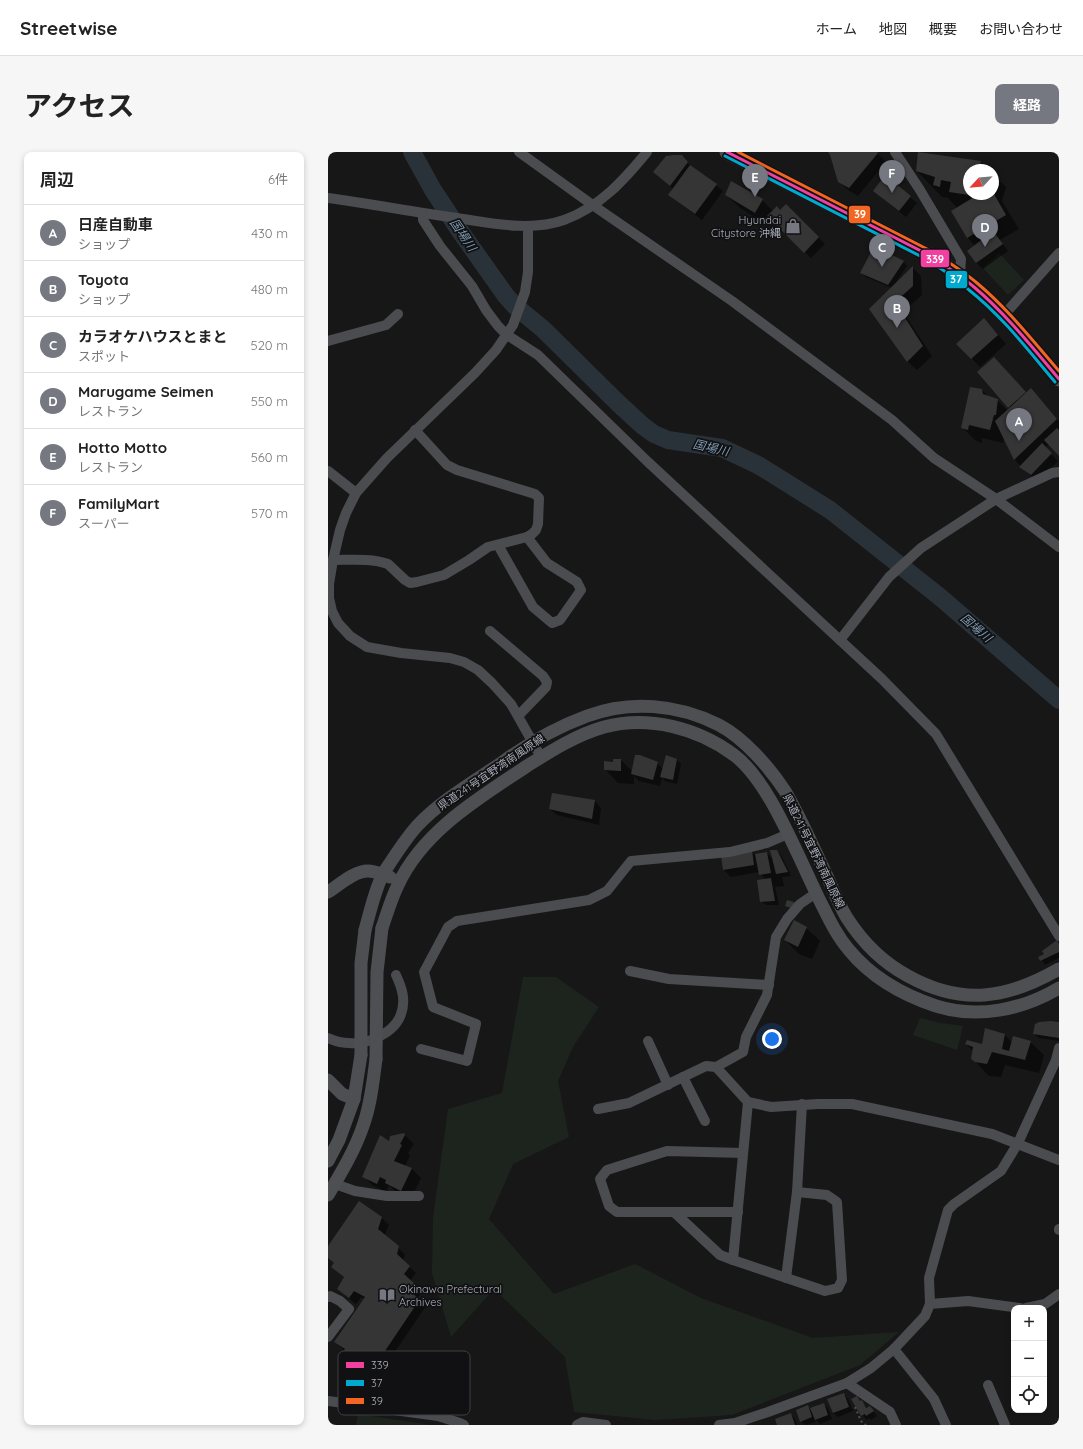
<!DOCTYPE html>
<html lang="ja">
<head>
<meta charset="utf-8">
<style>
	:root { --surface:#fff; --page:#f6f6f6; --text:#222; --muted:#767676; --line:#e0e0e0; --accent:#757880 }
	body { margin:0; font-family:Quicksand,"Noto Sans JP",sans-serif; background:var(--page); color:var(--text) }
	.controls { position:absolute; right:12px; bottom:12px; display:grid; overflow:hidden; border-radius:8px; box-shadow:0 2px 6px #0003 }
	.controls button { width:36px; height:36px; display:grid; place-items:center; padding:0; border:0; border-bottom:1px solid var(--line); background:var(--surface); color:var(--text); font:20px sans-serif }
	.compass { position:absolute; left:635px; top:12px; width:36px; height:36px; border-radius:50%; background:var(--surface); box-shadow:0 2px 6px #0003; rotate:244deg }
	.you { position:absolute; left:444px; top:887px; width:14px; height:14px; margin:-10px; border:3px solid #fff; border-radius:50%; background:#1a73e8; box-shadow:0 0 0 6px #1a73e833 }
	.badge { display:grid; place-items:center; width:26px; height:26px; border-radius:50%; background:var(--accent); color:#fff; font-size:13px; font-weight:700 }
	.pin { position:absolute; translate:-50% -33px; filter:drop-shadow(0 1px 2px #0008) }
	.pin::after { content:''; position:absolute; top:21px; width:14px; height:12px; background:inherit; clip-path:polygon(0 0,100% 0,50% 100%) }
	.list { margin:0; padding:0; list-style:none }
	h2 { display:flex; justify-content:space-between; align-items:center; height:52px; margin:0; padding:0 16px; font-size:17px }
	h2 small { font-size:13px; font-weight:400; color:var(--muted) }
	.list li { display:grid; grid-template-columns:26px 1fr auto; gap:12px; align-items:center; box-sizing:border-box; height:56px; padding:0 16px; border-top:1px solid var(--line) }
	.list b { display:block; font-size:15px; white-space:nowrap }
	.list p { margin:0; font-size:13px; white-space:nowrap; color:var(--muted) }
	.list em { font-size:13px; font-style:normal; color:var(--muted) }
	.icon { flex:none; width:22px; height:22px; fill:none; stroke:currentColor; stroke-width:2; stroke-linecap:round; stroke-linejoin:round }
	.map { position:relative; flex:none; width:731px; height:1273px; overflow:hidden; border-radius:8px }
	header { display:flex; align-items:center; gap:24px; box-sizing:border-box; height:56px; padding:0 20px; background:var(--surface); border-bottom:1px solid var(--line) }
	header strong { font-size:19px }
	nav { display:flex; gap:22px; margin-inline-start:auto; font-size:14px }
	.intro { display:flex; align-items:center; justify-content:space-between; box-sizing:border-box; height:96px; padding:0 24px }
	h1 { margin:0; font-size:28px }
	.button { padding:10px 18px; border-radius:8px; background:var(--accent); color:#fff; font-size:14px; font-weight:700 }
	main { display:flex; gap:24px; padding:0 24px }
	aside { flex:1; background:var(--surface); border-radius:8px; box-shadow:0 2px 6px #0003 }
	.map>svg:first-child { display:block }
	.green { fill:#1d241e }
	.shadow { fill:#0007 }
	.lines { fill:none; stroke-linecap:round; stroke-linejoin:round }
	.river { stroke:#2a3239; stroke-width:18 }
	.building { fill:#353536 }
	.path { stroke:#4d4e52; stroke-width:2; stroke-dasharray:2 3; stroke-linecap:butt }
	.minor { stroke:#4b4c50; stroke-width:10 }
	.major { stroke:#4d4f52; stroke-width:13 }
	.highway { stroke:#4e4e51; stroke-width:15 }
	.major-bridge { stroke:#4d4f52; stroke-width:13 }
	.bus-1-casing { stroke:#111113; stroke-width:6 }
	.bus-2-casing { stroke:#111113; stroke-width:6 }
	.bus-3-casing { stroke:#111113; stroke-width:6 }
	.bus-1 { stroke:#f240a1; stroke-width:3 }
	.bus-2 { stroke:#00a9ce; stroke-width:3 }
	.bus-3 { stroke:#f26522; stroke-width:3 }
	.labels { text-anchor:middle; stroke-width:3.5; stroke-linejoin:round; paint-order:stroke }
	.poi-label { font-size:11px; fill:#a8adb8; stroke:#111113; text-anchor:end }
	.street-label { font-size:11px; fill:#a8adb8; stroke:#111113 }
	.water-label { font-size:12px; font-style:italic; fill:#7f9bb3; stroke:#111113 }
	.key { fill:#111113; stroke:#3e4045; stroke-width:1 }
	.key-label { font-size:11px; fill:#a8adb8 }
	.line-badge { stroke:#111113; stroke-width:1.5 }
	.badge-label { font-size:11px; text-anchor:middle; font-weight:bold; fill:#fff }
</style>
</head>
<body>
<header>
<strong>Streetwise</strong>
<nav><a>ホーム</a><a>地図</a><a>概要</a><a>お問い合わせ</a></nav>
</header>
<div class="intro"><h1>アクセス</h1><a class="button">経路</a></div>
<main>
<aside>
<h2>周辺<small>6件</small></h2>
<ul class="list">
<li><span class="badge">A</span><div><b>日産自動車</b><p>ショップ</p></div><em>430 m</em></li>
<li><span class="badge">B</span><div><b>Toyota</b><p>ショップ</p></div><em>480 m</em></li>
<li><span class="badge">C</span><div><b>カラオケハウスとまと</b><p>スポット</p></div><em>520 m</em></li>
<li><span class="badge">D</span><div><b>Marugame Seimen</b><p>レストラン</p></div><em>550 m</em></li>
<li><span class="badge">E</span><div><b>Hotto Motto</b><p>レストラン</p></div><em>560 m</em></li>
<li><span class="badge">F</span><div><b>FamilyMart</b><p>スーパー</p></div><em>570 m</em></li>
</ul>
</aside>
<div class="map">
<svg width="731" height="1273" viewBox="0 0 731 1273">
	<rect width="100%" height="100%" fill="#171717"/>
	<g class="green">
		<polygon points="671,101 696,128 680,143 655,116"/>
		<polygon points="195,825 228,825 271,855 245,895 230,929 241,985 185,1012 161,1067 226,1142 307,1112 373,1146 485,1186 571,1180 532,1213 404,1263 327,1268 246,1260 237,1205 166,1137 123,1185 104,1121 105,1066 120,957 174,941"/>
		<polygon points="592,866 613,871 635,874 629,898 585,883"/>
		<polygon points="30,1262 103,1273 28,1273"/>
	</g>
	<g class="shadow">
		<polygon points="501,0 548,0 558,10 530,44 520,38 511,29"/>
		<polygon points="353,4 365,16 388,33 395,39 374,68 348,49 342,43 345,37 326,20"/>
		<polygon points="652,10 661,18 641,18 641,42 665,42 665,22 678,35 674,49 691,77 672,88 680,99 655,117 648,111 647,94 640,86 625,59 629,56 620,46 614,45 589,19"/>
		<polygon points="557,24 589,51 578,65 553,45"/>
		<polygon points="398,43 434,48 445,59 452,59 458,54 497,92 483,106 444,68 441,74 412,56"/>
		<polygon points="575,109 579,114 568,130 585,116 593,124 594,143 575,160 604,204 589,218 580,210 542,158 564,136 538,125 534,121"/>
		<polygon points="665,177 678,192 652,215 630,192"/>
		<polygon points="673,213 698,242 703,238 731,269 731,303 721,292 717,296 730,309 710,329 699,321 687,308 676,286 675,291 654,286 654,291 648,289 634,275 654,238 661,245 669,248 680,259 683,257 650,221"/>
		<polygon points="339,605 349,608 353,612 349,632 337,629 334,626 332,634 311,629 306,624 306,632 290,631 277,617 286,611 293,608 305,620 329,611 335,617"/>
		<polygon points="267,649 273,656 271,673 229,663 222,657"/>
		<polygon points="423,699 427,703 439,701 446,708 448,699 453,703 463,724 454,725 456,734 447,735 451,753 438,753 433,749 437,727 431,720 403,725 396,718 394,705"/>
		<polygon points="478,776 492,789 484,807 471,802 457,788"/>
		<polygon points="729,789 731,791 731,806 717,813 712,805 717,803"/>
		<polygon points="731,871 731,889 711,886 706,882"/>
		<polygon points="677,883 684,890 702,890 716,903 711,921 677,913 673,925 661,924 644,906 645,899 638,892 655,894"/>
		<polygon points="76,982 86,992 80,1001 82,1003 77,1014 84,1017 93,1026 83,1047 67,1039 61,1033 58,1040 44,1033 35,1024 62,990"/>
		<polygon points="31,1051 54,1066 61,1073 56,1084 77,1102 75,1109 88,1121 82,1129 94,1140 89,1146 98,1154 39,1241 22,1230 16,1224 21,1214 12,1206 17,1199 7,1190 37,1147 33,1145 28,1152 10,1137 17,1126 4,1115 7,1112 0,1106 0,1096"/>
		<polygon points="516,1242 520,1247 525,1259 510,1265 505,1261"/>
		<polygon points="529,1245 540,1257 542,1255 549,1264 543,1268 541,1266 539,1268 534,1263"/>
		<polygon points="495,1252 500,1256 504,1267 492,1272 486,1266 488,1270 478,1273 472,1269 480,1255 485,1260"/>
		<polygon points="463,1262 467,1267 469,1273 450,1273"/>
	</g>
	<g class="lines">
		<polyline class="river" points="84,0 105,38 132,79 178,144 187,154 215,177 291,252 315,274 326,282 340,288 394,296 430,313 502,358 612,445 731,548"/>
	</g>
	<g class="building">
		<polygon points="500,0 549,0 550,1 521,36 510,30 502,3"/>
		<polygon points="590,0 653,9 651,18 641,18 641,43 621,40 623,30 613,28 612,35 605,33 607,25 588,19"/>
		<polygon points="346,3 354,3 360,10 342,34 325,20 338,4"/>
		<polygon points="362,13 389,32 367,62 340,43"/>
		<polygon points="557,23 583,44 571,59 545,39"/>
		<polygon points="403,29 435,47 427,61 397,43"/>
		<polygon points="651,42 666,42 678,63 639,86 623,59"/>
		<polygon points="458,52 491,85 476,101 439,64 449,54 452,58"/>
		<polygon points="665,79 675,92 648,111 639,99"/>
		<polygon points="546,94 576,109 560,133 532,121"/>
		<polygon points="585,114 585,134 567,150 595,194 579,210 541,157"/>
		<polygon points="656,166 670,183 643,207 628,192"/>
		<polygon points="666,205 698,240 680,256 649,220"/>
		<polygon points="642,235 654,237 655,242 670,247 668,263 666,263 662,278 641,273 640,278 633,276"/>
		<polygon points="703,236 729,267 686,308 667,269"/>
		<polygon points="729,276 731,278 731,304 716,288"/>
		<polygon points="714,291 724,301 703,323 691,315"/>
		<polygon points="307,603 312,603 330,610 325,628 303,622"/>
		<polygon points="338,603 349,607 345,628 332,625"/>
		<polygon points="285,607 293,607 293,619 276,618 276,609 285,610"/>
		<polygon points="224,641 267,648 264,667 221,657"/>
		<polygon points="424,698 426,713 395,718 393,704"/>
		<polygon points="442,698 449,698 460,720 448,722"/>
		<polygon points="439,700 443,721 431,723 427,702"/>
		<polygon points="443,726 447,749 432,750 429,728"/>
		<polygon points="459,748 469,751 466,757 457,754"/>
		<polygon points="466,768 479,775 470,795 456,788"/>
		<polygon points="729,788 731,792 731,800 712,809 710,805 716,802 714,799"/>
		<polygon points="723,869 731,870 731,886 705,882 707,872 711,870"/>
		<polygon points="657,876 677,882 674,897 681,899 685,884 703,889 697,908 664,900 659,912 647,910 643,907 645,895 637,892 639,888 654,892"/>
		<polygon points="76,981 77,983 72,992 74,993 66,1009 84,1016 73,1039 57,1031 58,1028 52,1025 49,1032 34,1025 52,983 61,989 62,984"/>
		<polygon points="31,1049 54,1065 50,1077 71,1094 69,1102 82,1114 76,1122 88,1133 82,1140 92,1147 32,1236 15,1224 21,1213 10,1206 17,1197 6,1190 37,1145 26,1139 21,1146 9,1137 16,1125 3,1115 6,1111 0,1106 0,1094"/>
		<polygon points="516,1241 521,1255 505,1261 499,1247"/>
		<polygon points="529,1244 532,1249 534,1248 538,1256 542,1254 546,1259 538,1264 537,1262 533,1264 523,1247"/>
		<polygon points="496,1251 500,1263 487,1268 482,1256"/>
		<polygon points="480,1253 484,1265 472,1270 468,1258"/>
		<polygon points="463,1261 467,1273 449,1273 447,1267"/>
	</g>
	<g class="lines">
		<polyline class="path" points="527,1255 533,1269 538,1273"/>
		<g class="minor">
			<polyline points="191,0 266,54 404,149 564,268 606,306 668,347 731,395"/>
			<polyline points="567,0 592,38 633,107 632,123"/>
			<path d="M0 46C43 52 86 60 129 66 163 71 202 80 236 68 272 55 296 28 319 0"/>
			<polyline points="95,62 95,68 112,94 144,134 158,158 170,174 179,183 210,203 320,310 554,527 608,582 731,784"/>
			<polyline points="200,74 200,120 197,140 185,173 168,198 147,221 59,306 28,341 18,361 12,378 5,408 1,432 1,446 4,459 10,471 22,484 39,495 73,501 122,506 136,510 150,518 164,531 183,552 213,605"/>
			<polyline points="675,164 731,101"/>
			<polyline points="0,189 58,173 70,162"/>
			<polyline points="0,319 28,341"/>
			<polyline points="170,393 205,455 224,471 232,468 253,438 249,430 219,411 199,385"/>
			<path d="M5 408C23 408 43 406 60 412L77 428 82 431 89 430 116 423 141 408 160 395 199 385 204 382 208 378 210 372 211 346 207 342 129 318 119 313 87 278"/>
			<polyline points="162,479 215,524 219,530 218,535 190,564"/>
			<polyline points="512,488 561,425 593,396 668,347 724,321 731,320"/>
			<polyline points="488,741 472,752 459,767 448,785 439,843 418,885 415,900 388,915 420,950 443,955 490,952 524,952 664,982 731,1008"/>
			<polyline points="302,819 341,827 441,833"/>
			<path d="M0 886C7 889 14 891 21 891 39 893 67 881 73 862 78 848 74 836 68 823"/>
			<polyline points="320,889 340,933"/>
			<polyline points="93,897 139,909 148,872 105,855 96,820 120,775 129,769 261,748 279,739 303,709 402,700 439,691 460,682"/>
			<polyline points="355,925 377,969"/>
			<polyline points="420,950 405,1108 497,1139 510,1136 514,1128 509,1050 499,1043 469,1040"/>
			<polyline points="270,957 301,951 378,914 388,915"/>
			<polyline points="7,1032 27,1039 59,1044 91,1044"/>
			<polyline points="346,1060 410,1060"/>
			<polyline points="731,1077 731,1078"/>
			<polyline points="405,1108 392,1103 346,1060 289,1060 281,1054 272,1027 279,1018 339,999 415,1001"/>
			<polyline points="458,1126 469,1040 474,952"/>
			<polyline points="0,1145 2,1144 12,1149 21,1157 0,1185"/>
			<polyline points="602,1152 640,1149 692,1156"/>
			<polyline points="698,1156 717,1152 731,1142"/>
			<polyline points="566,1197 606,1247 618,1273"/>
			<polyline points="519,1231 562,1260 568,1273"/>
			<polyline points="660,1233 677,1273"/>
			<polyline points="0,1249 110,1264 132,1271 136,1273"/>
			<polyline points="249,1273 255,1270 278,1273"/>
			<polyline points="391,1273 407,1271 440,1260 519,1231 543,1216 566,1197 597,1164 602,1152 601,1126 620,1058 626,1052 673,1019 690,991 728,908 731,896"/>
		</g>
		<g class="major">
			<path d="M0 740C11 733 26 719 40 719 47 719 55 723 62 725"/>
			<path d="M54 776C59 762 63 747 70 733 95 679 151 646 199 614 223 599 248 583 276 575 320 563 370 576 406 603 421 614 433 632 443 649 461 680 475 714 491 747 500 765 508 783 521 798 544 826 575 843 608 854 649 867 694 858 731 836"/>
			<path d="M37 778C42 760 46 741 54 724 57 718 61 713 64 708 72 696 80 684 89 674 113 648 147 629 176 609 201 591 229 575 259 564 302 548 350 552 391 573 416 586 442 616 457 639 473 666 485 695 499 724 505 738 511 753 519 766 535 791 554 810 580 824 634 854 679 847 731 817"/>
			<polyline points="0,928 14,942 26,947"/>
			<polyline points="0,1009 11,988 26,947 33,903"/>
			<path d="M0 1043C13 1021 27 998 35 974 43 952 45 929 48 907"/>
		</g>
		<path class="highway" d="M399 0 601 103C611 110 622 116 631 123 670 152 700 191 731 227"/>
		<g class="major-bridge">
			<polyline points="33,903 33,811 37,778"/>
			<polyline points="48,907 49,820 54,776"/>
		</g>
		<defs>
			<path id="bus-1" d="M399 0 601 103C616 113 632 123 646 135 678 162 704 195 731 227"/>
			<path id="bus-2" d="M397 4 598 107C613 117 628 126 641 138 674 164 700 198 727 230"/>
			<path id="bus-3" d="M410 0 603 99C619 109 635 119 649 131 680 157 705 189 731 219"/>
		</defs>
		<use href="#bus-1" class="bus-1-casing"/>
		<use href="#bus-2" class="bus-2-casing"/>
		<use href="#bus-3" class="bus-3-casing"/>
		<use href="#bus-1" class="bus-1"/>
		<use href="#bus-2" class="bus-2"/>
		<use href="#bus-3" class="bus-3"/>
	</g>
	<defs>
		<symbol id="shop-bare" viewBox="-9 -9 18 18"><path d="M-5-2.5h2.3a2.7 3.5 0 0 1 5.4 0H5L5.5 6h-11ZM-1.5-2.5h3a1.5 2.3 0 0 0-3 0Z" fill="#757880" stroke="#111113" stroke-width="2.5" paint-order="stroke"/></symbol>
		<symbol id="library-bare" viewBox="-9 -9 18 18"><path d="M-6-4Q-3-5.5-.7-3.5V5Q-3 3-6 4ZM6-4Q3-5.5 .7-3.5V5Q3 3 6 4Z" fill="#757880" stroke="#111113" stroke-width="2.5" paint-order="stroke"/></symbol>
	</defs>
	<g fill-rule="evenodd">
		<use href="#shop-bare" x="454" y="63" width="22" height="22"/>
		<use href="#library-bare" x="48" y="1132" width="22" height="22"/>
	</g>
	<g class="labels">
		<g class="poi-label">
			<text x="453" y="72">Hyundai<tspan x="453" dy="13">Citystore 沖縄</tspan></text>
			<text x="71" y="1141" text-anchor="start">Okinawa Prefectural<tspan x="71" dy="13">Archives</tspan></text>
		</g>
		<g class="street-label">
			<text transform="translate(163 620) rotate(-34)" y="4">県道241号宜野湾南風原線</text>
			<text transform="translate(486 699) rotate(64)" y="4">県道241号宜野湾南風原線</text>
		</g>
		<g class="water-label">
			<text transform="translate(135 83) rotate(56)" y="4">国場川</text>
			<text transform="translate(383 296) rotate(13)" y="4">国場川</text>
			<text transform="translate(648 476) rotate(41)" y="4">国場川</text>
		</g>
	</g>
	<rect x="10" y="1199" width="132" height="64" rx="6" class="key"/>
	<rect x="18" y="1210" width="18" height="6" fill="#f240a1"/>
	<rect x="18" y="1228" width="18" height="6" fill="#00a9ce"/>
	<rect x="18" y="1246" width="18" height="6" fill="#f26522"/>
	<g class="key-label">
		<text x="43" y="1217">339</text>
		<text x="43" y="1235">37</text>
		<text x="43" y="1253">39</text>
	</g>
	<g class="line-badge">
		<rect x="520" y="53" width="23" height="19" rx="4" fill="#f26522"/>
		<rect x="592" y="97" width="30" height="19" rx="4" fill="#f240a1"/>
		<rect x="617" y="118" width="23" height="19" rx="4" fill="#00a9ce"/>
	</g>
	<g class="badge-label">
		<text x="532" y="66">39</text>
		<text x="607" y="111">339</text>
		<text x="628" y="131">37</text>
	</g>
</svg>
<div class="controls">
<button>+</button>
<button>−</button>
<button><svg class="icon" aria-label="locate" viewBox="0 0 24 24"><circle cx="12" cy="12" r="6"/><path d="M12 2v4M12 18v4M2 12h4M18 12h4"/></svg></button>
</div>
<svg class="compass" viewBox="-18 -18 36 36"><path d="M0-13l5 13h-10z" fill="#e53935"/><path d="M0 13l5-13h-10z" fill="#767676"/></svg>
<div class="you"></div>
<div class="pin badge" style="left:691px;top:289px">A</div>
<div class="pin badge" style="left:569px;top:176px">B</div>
<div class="pin badge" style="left:554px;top:115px">C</div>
<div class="pin badge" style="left:657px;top:95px">D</div>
<div class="pin badge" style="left:427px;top:45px">E</div>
<div class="pin badge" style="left:564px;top:41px">F</div>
</div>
</main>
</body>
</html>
